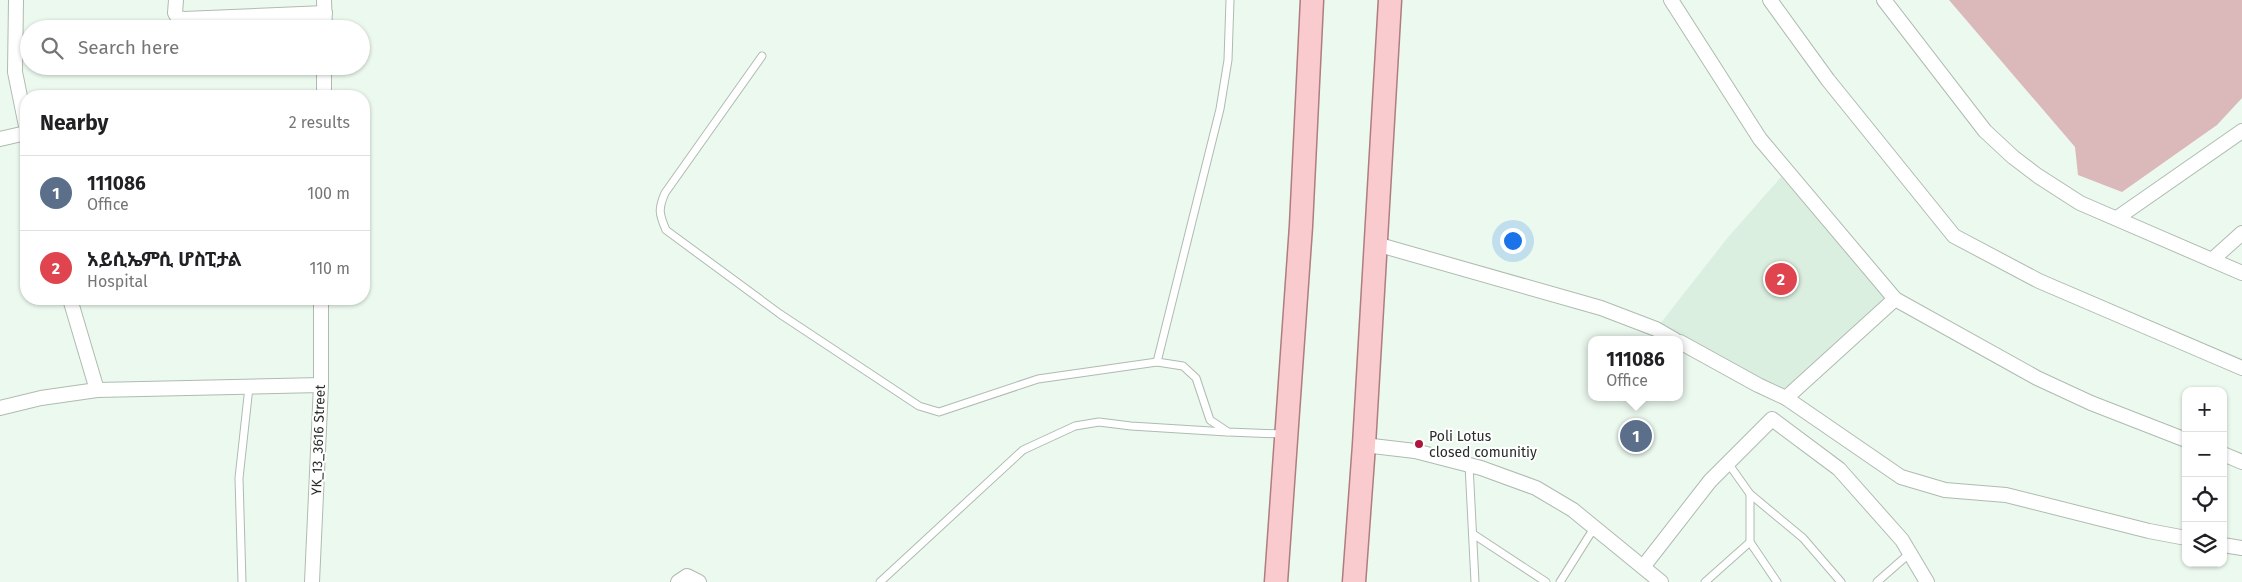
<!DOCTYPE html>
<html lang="en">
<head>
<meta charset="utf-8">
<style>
	:root { --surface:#fff; --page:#f2f2f2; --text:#202124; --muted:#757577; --line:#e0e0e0; --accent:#2563eb }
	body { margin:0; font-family:"Fira Sans","Noto Sans Ethiopic",sans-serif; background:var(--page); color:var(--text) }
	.controls { position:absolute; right:15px; bottom:15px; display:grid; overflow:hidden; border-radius:10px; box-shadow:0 1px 4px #0004 }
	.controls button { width:45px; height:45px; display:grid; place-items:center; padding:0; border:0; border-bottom:1px solid var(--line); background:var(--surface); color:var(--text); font:25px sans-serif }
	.you { position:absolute; left:1512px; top:240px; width:18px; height:18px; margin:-12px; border:4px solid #fff; border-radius:50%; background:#1a73e8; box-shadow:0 0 0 8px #1a73e833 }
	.badge { display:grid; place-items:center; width:32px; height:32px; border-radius:50%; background:var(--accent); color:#fff; font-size:16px; font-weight:700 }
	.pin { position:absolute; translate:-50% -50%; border:2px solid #fff; box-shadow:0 1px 5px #0006 }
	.popup { position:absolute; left:1588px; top:336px; width:95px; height:65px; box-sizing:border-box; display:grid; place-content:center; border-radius:10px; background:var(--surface); filter:drop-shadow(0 1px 4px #0005); font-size:16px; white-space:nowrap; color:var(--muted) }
	.popup b { font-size:19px; color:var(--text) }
	.popup::after { content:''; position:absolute; left:50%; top:100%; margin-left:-10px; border:10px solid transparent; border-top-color:var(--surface) }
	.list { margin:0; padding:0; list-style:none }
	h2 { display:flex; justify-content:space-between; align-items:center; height:65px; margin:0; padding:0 20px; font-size:21px }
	h2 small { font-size:16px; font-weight:400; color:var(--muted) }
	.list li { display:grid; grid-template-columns:32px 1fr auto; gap:15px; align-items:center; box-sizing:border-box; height:75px; padding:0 20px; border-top:1px solid var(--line) }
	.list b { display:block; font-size:19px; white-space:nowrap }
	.list p { margin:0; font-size:16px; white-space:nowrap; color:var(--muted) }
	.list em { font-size:16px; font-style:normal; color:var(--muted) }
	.icon { flex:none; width:28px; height:28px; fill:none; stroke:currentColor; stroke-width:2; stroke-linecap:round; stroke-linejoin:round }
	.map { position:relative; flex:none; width:2242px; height:582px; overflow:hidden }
	.search { position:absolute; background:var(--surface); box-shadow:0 1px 4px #0004; left:20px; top:20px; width:350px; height:55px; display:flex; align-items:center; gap:12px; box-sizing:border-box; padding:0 18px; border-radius:28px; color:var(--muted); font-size:19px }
	.panel { position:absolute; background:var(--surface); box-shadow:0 1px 4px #0004; left:20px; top:90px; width:350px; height:215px; border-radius:20px }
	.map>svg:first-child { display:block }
	.built { fill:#dbefe0 }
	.green { fill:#dbb9bb }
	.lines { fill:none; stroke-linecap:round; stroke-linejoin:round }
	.service-casing { stroke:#afbbb2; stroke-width:9 }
	.minor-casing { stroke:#afbbb2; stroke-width:16 }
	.primary-casing { stroke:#ae7d7e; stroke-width:25 }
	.service { stroke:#fff; stroke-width:7 }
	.minor { stroke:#fff; stroke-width:14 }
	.primary { stroke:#facbce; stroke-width:22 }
	.poi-dot { fill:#ac173d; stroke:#fff; stroke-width:2 }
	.labels { text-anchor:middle; stroke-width:4; stroke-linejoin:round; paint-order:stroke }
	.poi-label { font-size:14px; fill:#272c28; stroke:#fff; text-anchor:start }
	.street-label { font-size:14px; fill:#272c28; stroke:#fff }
</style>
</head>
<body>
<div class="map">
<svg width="2242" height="582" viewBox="0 0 2242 582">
	<rect width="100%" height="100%" fill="#ecf9ef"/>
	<polygon class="built" points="1781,177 1895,299 1786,398 1656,329 1729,236"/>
	<polygon class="green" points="1949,0 2242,0 2242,98 2217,125 2122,192 2078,175 2075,147"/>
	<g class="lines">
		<defs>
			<g id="service">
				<path d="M762 56 665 193C658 209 659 214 666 230L780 314 919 406 939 412 1038 379 1157 362 1183 366 1196 378 1210 420 1228 432 1282 434"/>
				<polyline points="1157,362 1220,109 1228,60 1230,0"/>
				<polyline points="1728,463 1750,494 1750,542 1777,582"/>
				<polyline points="1469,465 1475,582"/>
				<polyline points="1750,494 1803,538 1841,582"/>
				<polyline points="1473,534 1546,582"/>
				<polyline points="242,582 239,478 249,387"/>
				<polyline points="880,582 1023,450 1075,426 1099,422 1131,426 1227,432"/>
				<polyline points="1560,582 1594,528"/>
				<polyline points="1705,582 1750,542"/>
				<polyline points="1877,582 1910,553"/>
			</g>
			<g id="minor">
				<polyline points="16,0 15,72 26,126"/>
				<polyline points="176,0 175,13 178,18 184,19 325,13"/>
				<polyline points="324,0 325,29"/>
				<polyline points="1671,0 1760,139 1895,299 2037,378 2091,403 2186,440"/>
				<polyline points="1770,0 1828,80 1954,236 2039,281 2242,368"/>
				<polyline points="1884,0 1985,131 2013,157 2038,176 2080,203 2242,273"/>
				<polyline points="324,96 324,66"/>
				<polyline points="0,139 26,133"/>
				<polyline points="2117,218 2242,131"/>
				<polyline points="1376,244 1601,308 1656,329 1675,340"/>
				<polyline points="2212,260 2242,233"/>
				<polyline points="70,299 97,390"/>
				<polyline points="1680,342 1758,385 1786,398 1895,299"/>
				<polyline points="1786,398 1901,477 1945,490 2006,495 2149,531 2186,538"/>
				<polyline points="0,408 41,398 97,390 321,385"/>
				<polyline points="1364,445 1415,451 1481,468 1536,488 1573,510 1661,582"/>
				<polyline points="2223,454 2242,462"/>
				<polyline points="2223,545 2242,548"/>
				<polyline points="1643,567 1710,481 1772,419 1839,469 1902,540 1927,582"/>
				<polyline points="312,582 321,385 321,299"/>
				<polyline points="678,582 687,576 699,582"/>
			</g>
			<g id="primary">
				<polyline points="1276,582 1301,226 1312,0"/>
				<polyline points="1354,582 1364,445 1390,0"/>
			</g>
		</defs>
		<use href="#service" class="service-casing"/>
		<use href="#minor" class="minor-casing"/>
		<use href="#primary" class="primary-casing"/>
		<use href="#service" class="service"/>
		<use href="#minor" class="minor"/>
		<use href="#primary" class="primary"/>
	</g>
	<circle class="poi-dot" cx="1419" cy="444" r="5"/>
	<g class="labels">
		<g class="poi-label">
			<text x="1429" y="441">Poli Lotus<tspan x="1429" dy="16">closed comunitiy</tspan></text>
		</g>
		<g class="street-label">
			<text transform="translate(318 440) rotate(-88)" y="5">YK_13_3616 Street</text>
		</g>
	</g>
</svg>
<div class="controls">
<button>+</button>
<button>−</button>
<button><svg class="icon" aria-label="locate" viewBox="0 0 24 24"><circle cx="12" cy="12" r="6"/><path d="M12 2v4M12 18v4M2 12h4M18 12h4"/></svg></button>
<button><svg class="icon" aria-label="layers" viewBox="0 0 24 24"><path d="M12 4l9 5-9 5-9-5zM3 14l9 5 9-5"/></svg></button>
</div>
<div class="you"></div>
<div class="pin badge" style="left:1636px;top:436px;background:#5c6f8a">1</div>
<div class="popup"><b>111086</b>Office</div>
<div class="pin badge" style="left:1781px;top:279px;background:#e0444e">2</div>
<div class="search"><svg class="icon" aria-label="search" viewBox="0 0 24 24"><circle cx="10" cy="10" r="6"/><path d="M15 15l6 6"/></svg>Search here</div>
<section class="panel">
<h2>Nearby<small>2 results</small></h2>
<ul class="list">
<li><span class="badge" style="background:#5c6f8a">1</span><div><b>111086</b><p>Office</p></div><em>100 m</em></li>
<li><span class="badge" style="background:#e0444e">2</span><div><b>አይሲኤምሲ ሆስፒታል</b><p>Hospital</p></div><em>110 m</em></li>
</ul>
</section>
</div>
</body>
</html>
